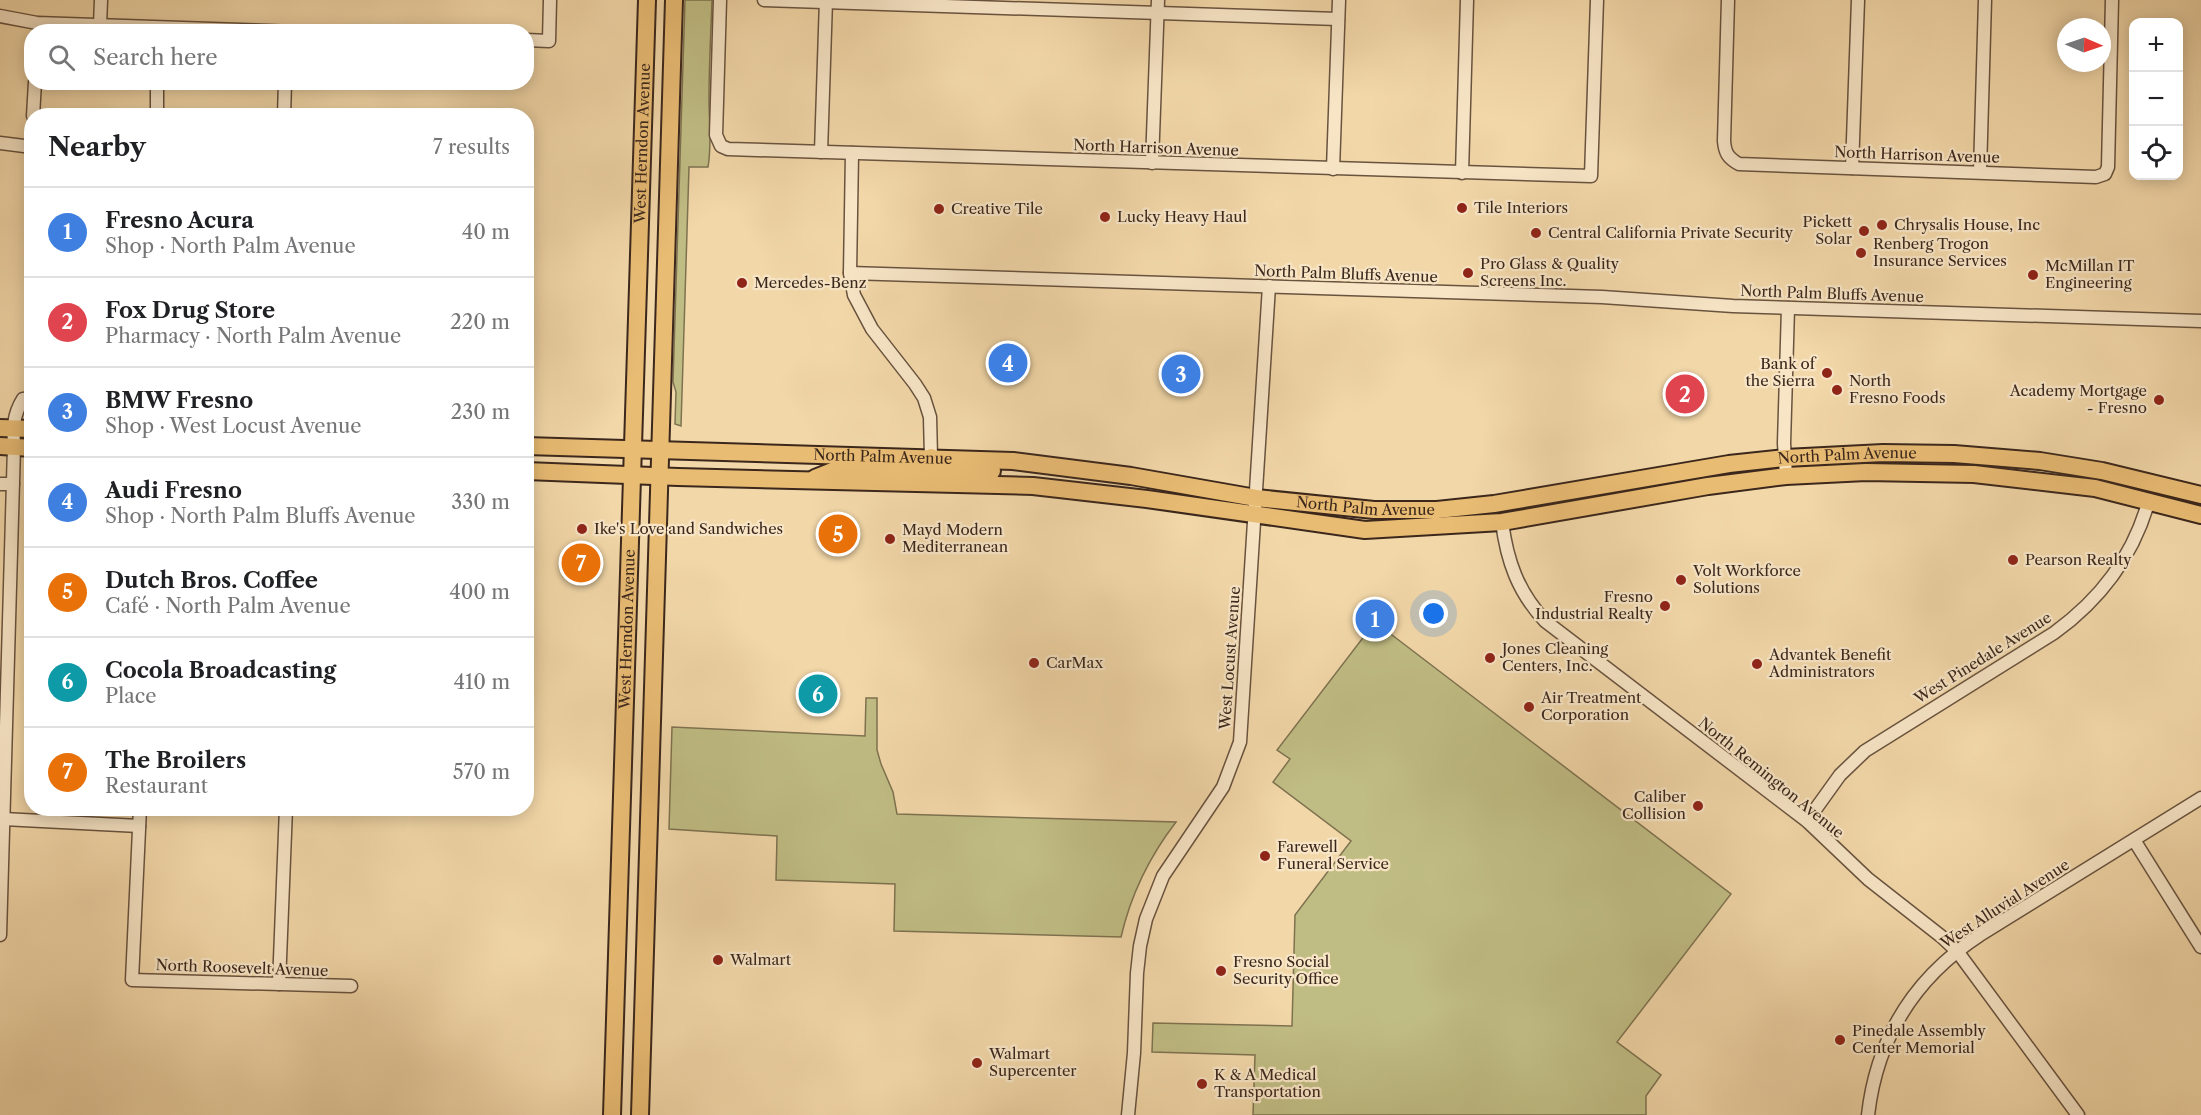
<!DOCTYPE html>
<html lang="en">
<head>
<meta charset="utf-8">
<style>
	:root { --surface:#fff; --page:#f2f2f2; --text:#202124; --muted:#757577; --line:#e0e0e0; --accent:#d93025 }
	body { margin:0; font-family:"Libre Caslon Text",serif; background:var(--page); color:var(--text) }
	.controls { position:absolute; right:18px; top:18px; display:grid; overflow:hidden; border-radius:12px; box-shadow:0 3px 15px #0003 }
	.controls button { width:54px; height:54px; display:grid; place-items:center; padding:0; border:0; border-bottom:2px solid var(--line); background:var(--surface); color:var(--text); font:30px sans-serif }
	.compass { position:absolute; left:2057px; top:18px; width:54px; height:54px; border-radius:50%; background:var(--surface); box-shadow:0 3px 15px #0003; rotate:92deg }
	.you { position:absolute; left:1434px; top:614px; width:21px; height:21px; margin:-15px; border:4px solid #fff; border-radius:50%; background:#1a73e8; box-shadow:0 0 0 9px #1a73e833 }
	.badge { display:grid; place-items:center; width:39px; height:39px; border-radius:50%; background:var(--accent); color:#fff; font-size:20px; font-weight:700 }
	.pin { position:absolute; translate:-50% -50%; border:3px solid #fff; box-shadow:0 2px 6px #0006 }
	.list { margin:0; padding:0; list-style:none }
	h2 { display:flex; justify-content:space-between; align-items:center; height:78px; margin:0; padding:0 24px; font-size:26px }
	h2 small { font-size:20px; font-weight:400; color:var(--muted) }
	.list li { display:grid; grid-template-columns:39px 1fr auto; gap:18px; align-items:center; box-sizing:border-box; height:90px; padding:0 24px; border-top:2px solid var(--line) }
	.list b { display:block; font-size:22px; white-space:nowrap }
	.list p { margin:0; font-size:20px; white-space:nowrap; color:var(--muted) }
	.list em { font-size:20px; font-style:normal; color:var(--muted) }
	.icon { flex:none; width:33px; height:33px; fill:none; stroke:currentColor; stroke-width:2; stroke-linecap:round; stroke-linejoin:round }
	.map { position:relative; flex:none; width:2201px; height:1115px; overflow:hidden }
	.search { position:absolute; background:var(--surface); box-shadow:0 3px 15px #0003; left:24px; top:24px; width:510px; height:66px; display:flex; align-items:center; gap:15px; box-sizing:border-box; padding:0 21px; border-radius:24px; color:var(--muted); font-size:22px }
	.panel { position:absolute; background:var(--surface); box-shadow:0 3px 15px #0003; left:24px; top:108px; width:510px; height:708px; border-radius:24px }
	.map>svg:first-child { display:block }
	.green { fill:#c0bd84; stroke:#7e7250; stroke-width:1.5 }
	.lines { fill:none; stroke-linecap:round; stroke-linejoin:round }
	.minor-casing { stroke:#69533f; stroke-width:15 }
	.major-casing { stroke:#3b271c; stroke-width:20 }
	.minor { stroke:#f7e5c6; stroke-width:12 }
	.major { stroke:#e9bc74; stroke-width:16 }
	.poi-dot { fill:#8f2418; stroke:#f7e5c6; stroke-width:2 }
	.labels { text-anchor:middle; stroke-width:4.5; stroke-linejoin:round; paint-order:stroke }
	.street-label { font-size:15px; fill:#3b271c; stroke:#f7e5c6 }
	.poi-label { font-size:15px; fill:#3b271c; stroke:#f7e5c6; text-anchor:start }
</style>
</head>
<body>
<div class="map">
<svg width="2201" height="1115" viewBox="0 0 2201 1115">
	<rect width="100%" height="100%" fill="#f2d7a8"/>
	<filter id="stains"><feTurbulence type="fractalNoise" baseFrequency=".00333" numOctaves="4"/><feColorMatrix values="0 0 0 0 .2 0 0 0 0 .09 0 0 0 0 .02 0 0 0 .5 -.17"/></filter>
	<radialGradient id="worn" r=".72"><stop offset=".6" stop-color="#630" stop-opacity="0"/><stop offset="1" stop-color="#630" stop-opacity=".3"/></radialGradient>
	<g class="green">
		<path d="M685 0H712C711 32 709 65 709 98 709 121 712 145 708 167H689L681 426 675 424 676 392 673 382Z"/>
		<polygon points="1375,622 1731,894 1617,1042 1661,1075 1646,1096 1646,1115 1253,1115 1255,1055 1152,1052 1153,1023 1292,1026 1295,915 1351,841 1273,782 1290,759 1277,750"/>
		<path d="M866 698H877V750L881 764 893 792 897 814 1176 822C1149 857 1131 894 1121 937L894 931 895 884 776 880 777 836 669 829 672 727 865 736Z"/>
	</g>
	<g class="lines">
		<defs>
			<g id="minor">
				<polyline points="720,0 716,135 721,146 728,149 1591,176 1597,0"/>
				<polyline points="764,0 1338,19"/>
				<path d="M1728 0 1724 141C1725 153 1728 158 1739 164L2096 177 2105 174 2108 167 2112 0"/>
				<polyline points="0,16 37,23 296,32"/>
				<polyline points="100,25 101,0"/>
				<polyline points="526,40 549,41 550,0"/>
				<polyline points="33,116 35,82"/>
				<polyline points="157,116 157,82"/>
				<polyline points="284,116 285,82"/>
				<polyline points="0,143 32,147"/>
				<polyline points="821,152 826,0"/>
				<polyline points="852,153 850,273 854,295 872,329 915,384 924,398 930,417 931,457"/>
				<polyline points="1152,163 1158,0"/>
				<polyline points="1852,168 1858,0"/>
				<polyline points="1333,169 1339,0"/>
				<polyline points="1980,171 1985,0"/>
				<polyline points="1462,173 1467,0"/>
				<polyline points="850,273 1602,297 1733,306 2201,321"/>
				<polyline points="1786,476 1784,443 1788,308"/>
				<polyline points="0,484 13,484"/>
				<path d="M1502 522C1507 561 1518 592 1545 621L1807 821 1868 879 1942 937 1957 951 2078 1115"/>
				<polyline points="140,808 132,980 351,986"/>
				<polyline points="3,819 139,826"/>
				<path d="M1807 821 1840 775 1865 751 2054 633C2101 599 2133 557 2149 500"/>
				<polyline points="2134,840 2201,947"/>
				<path d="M0 935 14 447C13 429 13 415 23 399L32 398"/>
				<polyline points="279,984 286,808"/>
				<polyline points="1128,1115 1134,1053 1137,973 1140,946 1146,919 1163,876 1223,787 1240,742 1269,286"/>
				<path d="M1868 1115C1877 1037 1914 978 1980 935L2201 798"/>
			</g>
			<g id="major">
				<polyline points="0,428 32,429"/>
				<polyline points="0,446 32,448"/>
				<path id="s1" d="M526 446 1013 461 1131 476 1256 498 1374 510H1437L1494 504 1729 464 1785 458 1883 453 1954 454 2040 461 2102 471 2201 495"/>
				<polyline points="526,471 678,477 1033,486 1147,499 1365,530 1502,522 1708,486 1786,476 1866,472 1974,474 2095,488 2201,515"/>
				<polyline points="815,478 835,470 913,470 927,465 931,457"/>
				<path d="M925 483C941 464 970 471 992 471"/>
				<path id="s2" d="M612 1115 647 0"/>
				<polyline points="640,1115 674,0"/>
			</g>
		</defs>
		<use href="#minor" class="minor-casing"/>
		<use href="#major" class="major-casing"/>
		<use href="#minor" class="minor"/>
		<use href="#major" class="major"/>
	</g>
	<g class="poi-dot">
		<circle cx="1462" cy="208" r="6"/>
		<circle cx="939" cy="209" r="6"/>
		<circle cx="1105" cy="217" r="6"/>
		<circle cx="1882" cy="225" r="6"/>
		<circle cx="1864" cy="231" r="6"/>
		<circle cx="1536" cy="233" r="6"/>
		<circle cx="1861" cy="253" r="6"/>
		<circle cx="1468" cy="273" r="6"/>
		<circle cx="2033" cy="275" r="6"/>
		<circle cx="742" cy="283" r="6"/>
		<circle cx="1827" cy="373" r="6"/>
		<circle cx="1837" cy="390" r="6"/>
		<circle cx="2159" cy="400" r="6"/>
		<circle cx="582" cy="529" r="6"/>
		<circle cx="890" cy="539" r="6"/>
		<circle cx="2013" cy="560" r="6"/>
		<circle cx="1681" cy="580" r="6"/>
		<circle cx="1665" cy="606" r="6"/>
		<circle cx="1490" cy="658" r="6"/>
		<circle cx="1034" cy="663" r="6"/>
		<circle cx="1757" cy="664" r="6"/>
		<circle cx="1529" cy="707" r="6"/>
		<circle cx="1698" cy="806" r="6"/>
		<circle cx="1265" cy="856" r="6"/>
		<circle cx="718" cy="960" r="6"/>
		<circle cx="1221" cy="971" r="6"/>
		<circle cx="1840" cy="1040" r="6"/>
		<circle cx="977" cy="1063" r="6"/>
		<circle cx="1202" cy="1084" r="6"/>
	</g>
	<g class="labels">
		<g class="street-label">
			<text dy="5" stroke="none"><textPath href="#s2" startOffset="972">West Herndon Avenue</textPath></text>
			<text transform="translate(1156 148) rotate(2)" y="5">North Harrison Avenue</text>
			<text transform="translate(1917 155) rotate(2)" y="5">North Harrison Avenue</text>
			<text transform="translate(1346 274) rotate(2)" y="5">North Palm Bluffs Avenue</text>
			<text transform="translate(1832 294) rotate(2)" y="5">North Palm Bluffs Avenue</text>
			<text dy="5" stroke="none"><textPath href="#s1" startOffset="1329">North Palm Avenue</textPath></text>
			<text dy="5" stroke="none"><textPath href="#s1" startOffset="357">North Palm Avenue</textPath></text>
			<text dy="5" stroke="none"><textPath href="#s1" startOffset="843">North Palm Avenue</textPath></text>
			<text dy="5" stroke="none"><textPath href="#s2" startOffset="486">West Herndon Avenue</textPath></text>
			<text transform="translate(1230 658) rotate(-86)" y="5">West Locust Avenue</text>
			<text transform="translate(1983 658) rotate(-32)" y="5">West Pinedale Avenue</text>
			<text transform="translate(1771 778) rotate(39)" y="5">North Remington Avenue</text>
			<text transform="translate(2005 904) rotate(-33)" y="5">West Alluvial Avenue</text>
			<text transform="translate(242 968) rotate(2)" y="5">North Roosevelt Avenue</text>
		</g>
		<g class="poi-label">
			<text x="1474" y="213">Tile Interiors</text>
			<text x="951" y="214">Creative Tile</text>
			<text x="1117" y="222">Lucky Heavy Haul</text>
			<text x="1852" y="227" text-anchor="end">Pickett<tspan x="1852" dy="17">Solar</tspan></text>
			<text x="1894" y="230">Chrysalis House, Inc</text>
			<text x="1548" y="238">Central California Private Security</text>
			<text x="1873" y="249">Renberg Trogon<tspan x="1873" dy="17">Insurance Services</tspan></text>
			<text x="1480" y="269">Pro Glass &amp; Quality<tspan x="1480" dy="17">Screens Inc.</tspan></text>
			<text x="2045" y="271">McMillan IT<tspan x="2045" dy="17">Engineering</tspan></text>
			<text x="754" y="288">Mercedes-Benz</text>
			<text x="1815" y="369" text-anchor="end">Bank of<tspan x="1815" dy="17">the Sierra</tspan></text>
			<text x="1849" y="386">North<tspan x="1849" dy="17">Fresno Foods</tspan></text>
			<text x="2147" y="396" text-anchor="end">Academy Mortgage<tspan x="2147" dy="17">- Fresno</tspan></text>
			<text x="594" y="534">Ike's Love and Sandwiches</text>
			<text x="902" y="535">Mayd Modern<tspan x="902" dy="17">Mediterranean</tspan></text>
			<text x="2025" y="565">Pearson Realty</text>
			<text x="1693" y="576">Volt Workforce<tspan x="1693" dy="17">Solutions</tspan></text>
			<text x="1653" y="602" text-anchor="end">Fresno<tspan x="1653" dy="17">Industrial Realty</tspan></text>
			<text x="1502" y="654">Jones Cleaning<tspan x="1502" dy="17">Centers, Inc.</tspan></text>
			<text x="1769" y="660">Advantek Benefit<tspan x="1769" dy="17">Administrators</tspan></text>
			<text x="1046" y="668">CarMax</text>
			<text x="1541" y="703">Air Treatment<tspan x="1541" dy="17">Corporation</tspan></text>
			<text x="1686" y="802" text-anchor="end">Caliber<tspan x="1686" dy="17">Collision</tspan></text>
			<text x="1277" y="852">Farewell<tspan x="1277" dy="17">Funeral Service</tspan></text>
			<text x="730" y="965">Walmart</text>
			<text x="1233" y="967">Fresno Social<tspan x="1233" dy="17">Security Office</tspan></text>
			<text x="1852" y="1036">Pinedale Assembly<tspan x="1852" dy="17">Center Memorial</tspan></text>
			<text x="989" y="1059">Walmart<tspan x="989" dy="17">Supercenter</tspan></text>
			<text x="1214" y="1080">K &amp; A Medical<tspan x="1214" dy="17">Transportation</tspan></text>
		</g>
	</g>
	<rect width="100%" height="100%" filter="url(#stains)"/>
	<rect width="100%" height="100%" fill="url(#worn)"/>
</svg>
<div class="controls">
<button>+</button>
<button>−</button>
<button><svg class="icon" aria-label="locate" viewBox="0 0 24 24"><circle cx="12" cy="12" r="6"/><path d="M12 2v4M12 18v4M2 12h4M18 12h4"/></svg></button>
</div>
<svg class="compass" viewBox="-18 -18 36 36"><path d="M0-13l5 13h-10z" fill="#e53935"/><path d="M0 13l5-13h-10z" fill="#757577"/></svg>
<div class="you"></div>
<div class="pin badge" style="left:1375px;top:619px;background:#3f7fe0">1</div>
<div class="pin badge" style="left:1685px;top:394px;background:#e0444e">2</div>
<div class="pin badge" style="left:1181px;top:374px;background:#3f7fe0">3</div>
<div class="pin badge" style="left:1008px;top:363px;background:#3f7fe0">4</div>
<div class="pin badge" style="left:838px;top:534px;background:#e8710a">5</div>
<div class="pin badge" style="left:818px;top:694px;background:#0f9aa8">6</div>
<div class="pin badge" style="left:581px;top:563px;background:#e8710a">7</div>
<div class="search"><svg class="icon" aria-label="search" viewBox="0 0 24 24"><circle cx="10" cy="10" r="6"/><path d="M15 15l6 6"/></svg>Search here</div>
<section class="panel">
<h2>Nearby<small>7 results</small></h2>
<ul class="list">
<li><span class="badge" style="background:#3f7fe0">1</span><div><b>Fresno Acura</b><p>Shop · North Palm Avenue</p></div><em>40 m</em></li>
<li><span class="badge" style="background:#e0444e">2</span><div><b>Fox Drug Store</b><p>Pharmacy · North Palm Avenue</p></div><em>220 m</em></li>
<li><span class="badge" style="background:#3f7fe0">3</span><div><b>BMW Fresno</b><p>Shop · West Locust Avenue</p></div><em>230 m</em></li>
<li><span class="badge" style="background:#3f7fe0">4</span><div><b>Audi Fresno</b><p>Shop · North Palm Bluffs Avenue</p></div><em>330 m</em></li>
<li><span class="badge" style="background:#e8710a">5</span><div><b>Dutch Bros. Coffee</b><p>Café · North Palm Avenue</p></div><em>400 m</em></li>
<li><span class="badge" style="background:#0f9aa8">6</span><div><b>Cocola Broadcasting</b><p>Place</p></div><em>410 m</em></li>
<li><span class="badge" style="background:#e8710a">7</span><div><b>The Broilers</b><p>Restaurant</p></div><em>570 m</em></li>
</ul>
</section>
</div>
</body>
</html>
